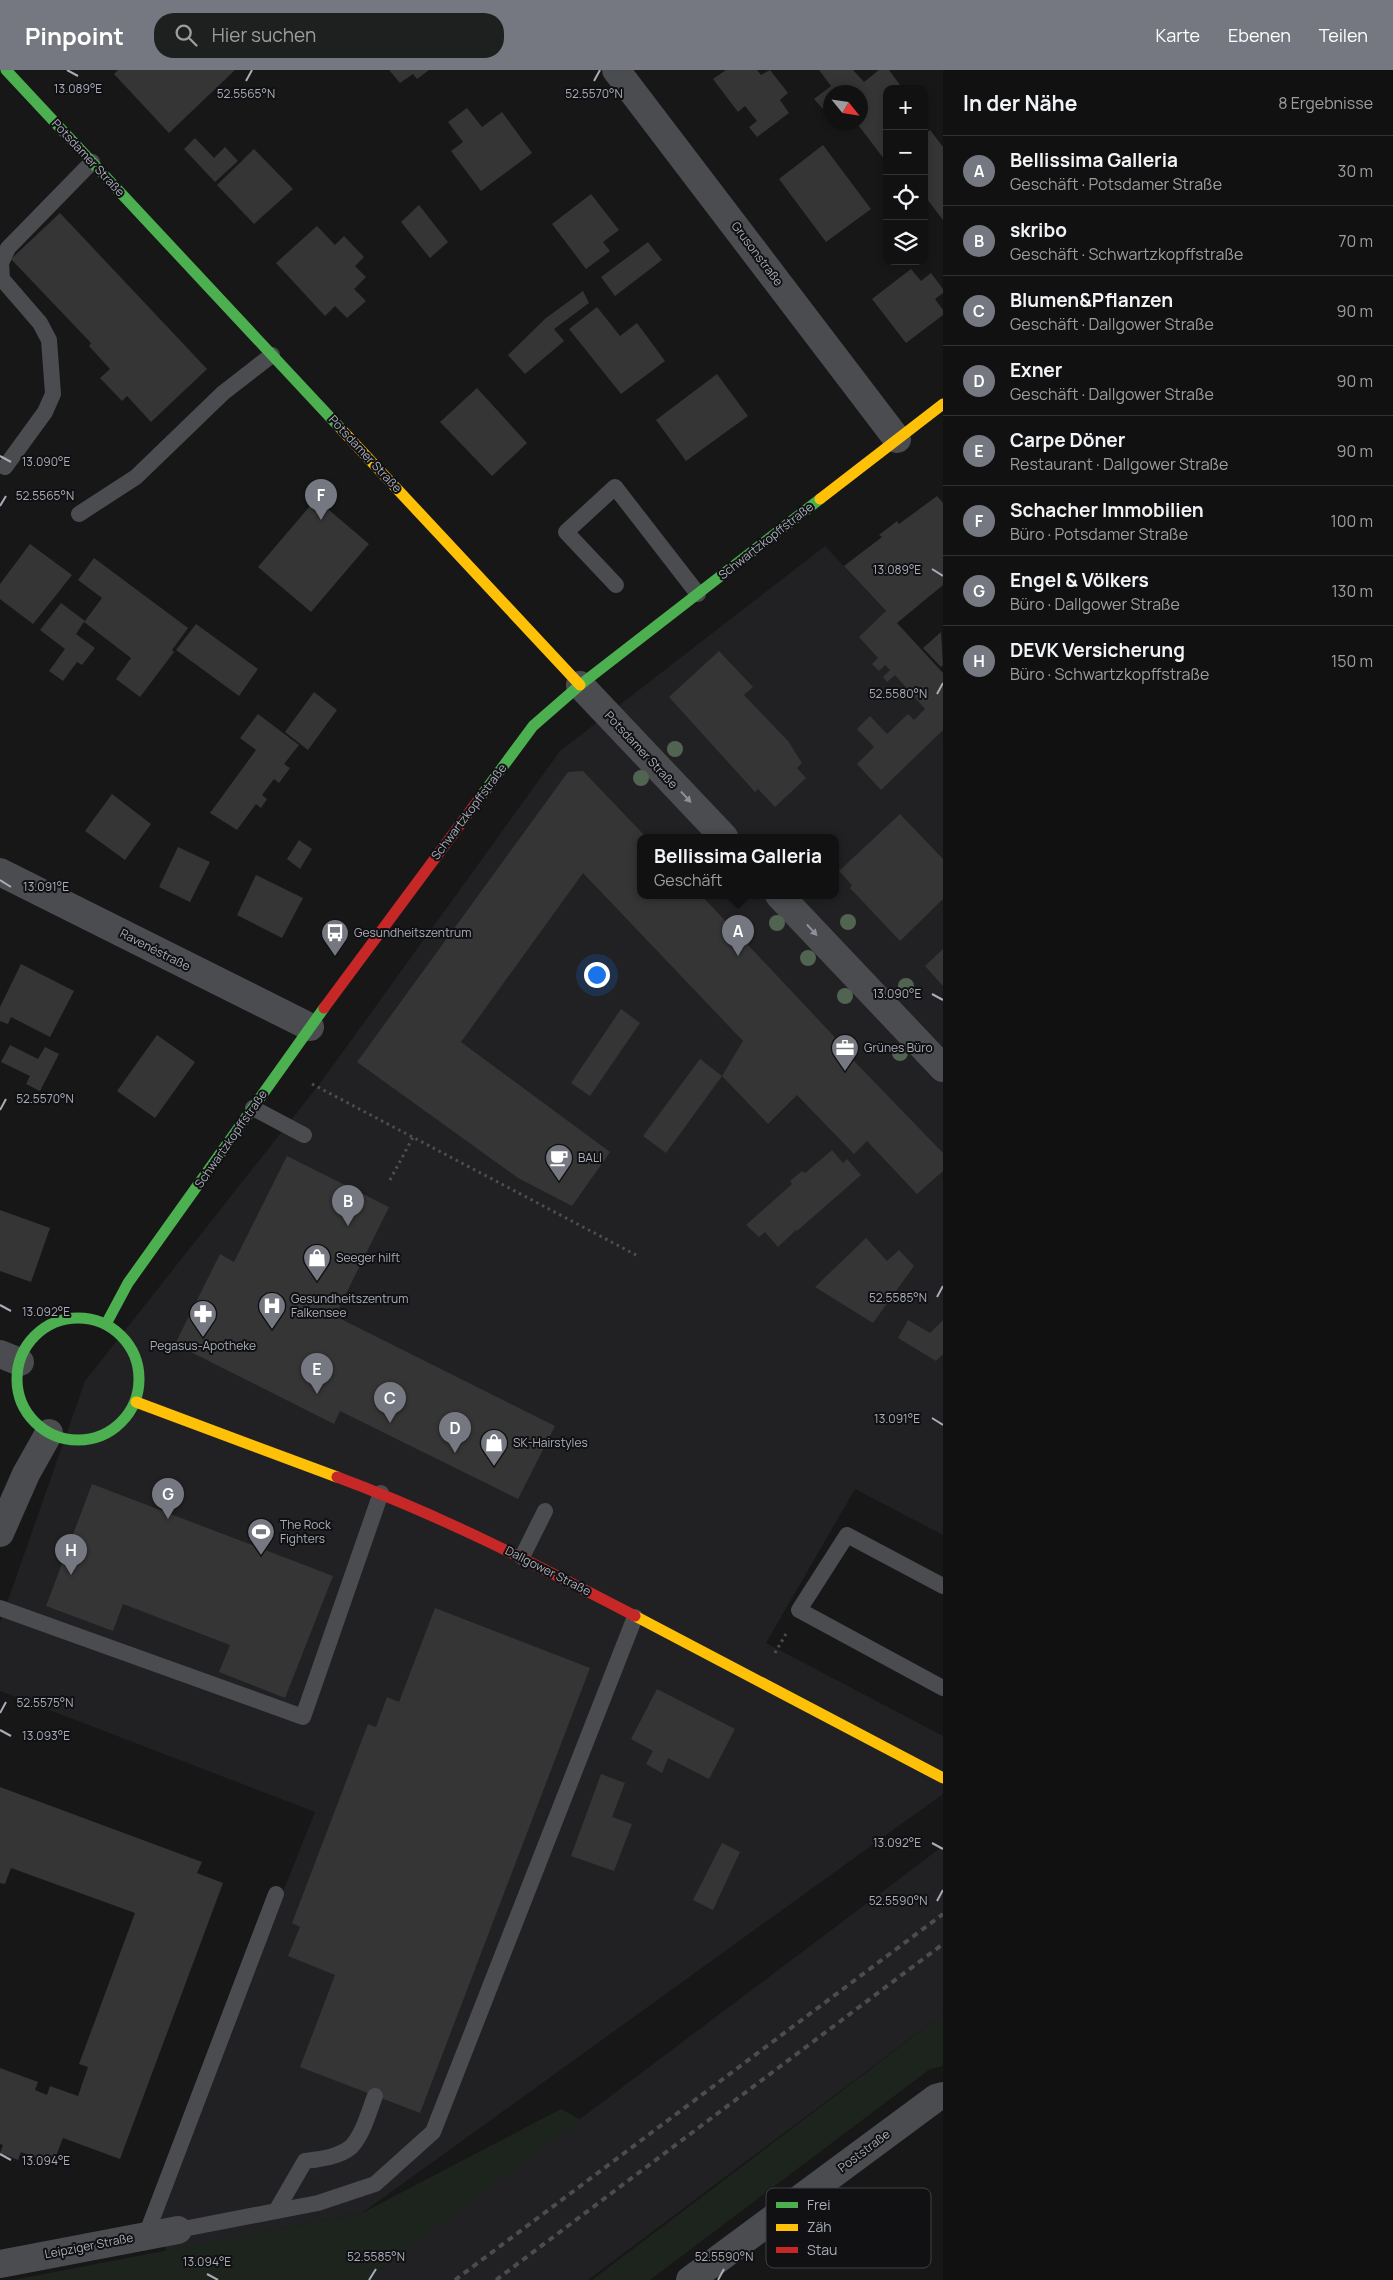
<!DOCTYPE html>
<html lang="de">
<head>
<meta charset="utf-8">
<style>
	:root { --surface:#111; --page:#1e1f1f; --text:#f1f3f6; --muted:#9c9d9f; --line:#303131; --accent:#757880 }
	body { margin:0; font-family:Manrope,sans-serif; background:var(--page); color:var(--text) }
	.controls { position:absolute; right:15px; top:15px; display:grid; overflow:hidden; border-radius:10px; box-shadow:0 2px 8px #0003 }
	.controls button { width:45px; height:45px; display:grid; place-items:center; padding:0; border:0; border-bottom:1px solid var(--line); background:var(--surface); color:var(--text); font:25px sans-serif }
	.compass { position:absolute; left:823px; top:15px; width:45px; height:45px; border-radius:50%; background:var(--surface); box-shadow:0 2px 8px #0003; rotate:120deg }
	.you { position:absolute; left:596px; top:904px; width:18px; height:18px; margin:-12px; border:4px solid #fff; border-radius:50%; background:#1a73e8; box-shadow:0 0 0 8px #1a73e833 }
	.badge { display:grid; place-items:center; width:32px; height:32px; border-radius:50%; background:var(--accent); color:#fff; font-size:16px; font-weight:700 }
	.pin { position:absolute; translate:-50% -41px; filter:drop-shadow(0 1px 2px #0008) }
	.pin::after { content:''; position:absolute; top:26px; width:18px; height:15px; background:inherit; clip-path:polygon(0 0,100% 0,50% 100%) }
	.popup { position:absolute; left:637px; top:764px; width:202px; height:65px; box-sizing:border-box; display:grid; place-content:center; border-radius:10px; background:var(--surface); filter:drop-shadow(0 1px 4px #0005); font-size:16px; white-space:nowrap; color:var(--muted) }
	.popup b { font-size:19px; color:var(--text) }
	.popup::after { content:''; position:absolute; left:50%; top:100%; margin-left:-10px; border:10px solid transparent; border-top-color:var(--surface) }
	.list { margin:0; padding:0; list-style:none }
	h2 { display:flex; justify-content:space-between; align-items:center; height:65px; margin:0; padding:0 20px; font-size:21px }
	h2 small { font-size:16px; font-weight:400; color:var(--muted) }
	.list li { display:grid; grid-template-columns:32px 1fr auto; gap:15px; align-items:center; box-sizing:border-box; height:70px; padding:0 20px; border-top:1px solid var(--line) }
	.list b { display:block; font-size:19px; white-space:nowrap }
	.list p { margin:0; font-size:16px; white-space:nowrap; color:var(--muted) }
	.list em { font-size:16px; font-style:normal; color:var(--muted) }
	.icon { flex:none; width:28px; height:28px; fill:none; stroke:currentColor; stroke-width:2; stroke-linecap:round; stroke-linejoin:round }
	.map { position:relative; flex:none; width:943px; height:2210px; overflow:hidden }
	header { display:flex; align-items:center; gap:30px; box-sizing:border-box; height:70px; padding:0 25px; background:var(--accent); color:#fff }
	header strong { font-size:24px }
	nav { display:flex; gap:28px; margin-inline-start:auto; font-size:18px }
	.search { width:350px; height:45px; background:var(--page); display:flex; align-items:center; gap:12px; box-sizing:border-box; padding:0 18px; border-radius:20px; color:var(--muted); font-size:19px }
	main { display:flex }
	aside { flex:1; background:var(--surface) }
	.map>svg:first-child { display:block }
	.built { fill:#212123; fill-rule:evenodd }
	.green { fill:#1d241e }
	.building { fill:#353536 }
	.lines { fill:none; stroke-linecap:round; stroke-linejoin:round }
	.path { stroke:#4d4e52; stroke-width:3; stroke-dasharray:2.5 4; stroke-linecap:butt }
	.lane { stroke:#4b4c50; stroke-width:16 }
	.street { stroke:#4b4c50; stroke-width:28 }
	.fast { stroke:#4caf50; stroke-width:11 }
	.slow { stroke:#ffc107; stroke-width:11 }
	.jam { stroke:#c62828; stroke-width:11 }
	.rail { stroke:#4b4c4f; stroke-width:4; stroke-dasharray:6 5; stroke-linecap:butt }
	.tree { fill:#506451 }
	.oneway { fill:#8c9099 }
	.ticks { fill:none; stroke:#a8adb8; stroke-width:2 }
	.labels { text-anchor:middle; stroke-width:4; stroke-linejoin:round; paint-order:stroke }
	.street-label { font-size:12px; fill:#a8adb8; stroke:#111113 }
	.poi-label { font-size:12px; fill:#a8adb8; stroke:#111113; text-anchor:start }
	.key { fill:#111113; stroke:#3e4045; stroke-width:1 }
	.key-label { font-size:14px; fill:#a8adb8 }
	.ticks-label { font-size:12px; text-anchor:middle; fill:#a8adb8; stroke:#111113; stroke-width:4; stroke-linejoin:round; paint-order:stroke }
</style>
</head>
<body>
<header>
<strong>Pinpoint</strong>
<div class="search"><svg class="icon" aria-label="search" viewBox="0 0 24 24"><circle cx="10" cy="10" r="6"/><path d="M15 15l6 6"/></svg>Hier suchen</div>
<nav><a>Karte</a><a>Ebenen</a><a>Teilen</a></nav>
</header>
<main>
<div class="map">
<svg width="943" height="2210" viewBox="0 0 943 2210">
	<rect width="100%" height="100%" fill="#171717"/>
	<g class="built">
		<path d="M825 476 943 603V1465L855 1419 766 1573 943 1666V1724L362 2143 166 2181 159 2130 315 1742 0 1621V1553L85 1311 321 1012 560 681ZM640 767H836V825H640Z"/>
		<polygon points="943,1776 943,1944 588,2210 366,2210"/>
	</g>
	<g class="green">
		<polygon points="943,1944 943,1996 930,1999 650,2210 592,2210"/>
		<polygon points="561,2039 581,2050 366,2210 13,2210 362,2143"/>
	</g>
	<g class="building">
		<polygon points="118,0 235,0 169,63 114,4"/>
		<polygon points="389,0 429,0 417,9 413,4 400,13"/>
		<polygon points="726,0 757,0 761,5 770,0 788,23 780,30 789,43 757,67 749,57 757,51 745,36 738,42 713,9"/>
		<polygon points="819,0 853,0 864,12 879,0 889,0 903,19 887,19 887,37 884,39 887,42 887,93 856,52 861,52 861,22 831,22 831,35 824,40 814,29 831,16"/>
		<polygon points="467,38 482,57 502,42 532,83 481,121 451,81 463,72 448,52"/>
		<polygon points="930,60 943,77 943,150 924,125 924,65"/>
		<polygon points="195,68 214,88 225,77 238,91 215,112 184,79"/>
		<polygon points="823,75 871,139 826,172 779,109"/>
		<polygon points="254,79 293,119 254,154 217,115"/>
		<polygon points="591,124 619,160 603,172 610,181 586,199 552,154"/>
		<polygon points="419,135 448,172 430,188 401,152"/>
		<polygon points="60,143 207,299 151,352 127,326 122,331 100,308 110,299 89,276 91,273 11,189"/>
		<polygon points="317,156 335,175 344,166 364,187 355,196 366,207 354,219 366,231 347,248 335,236 325,246 276,193"/>
		<polygon points="648,172 662,190 615,226 601,207"/>
		<polygon points="911,199 921,211 931,203 943,219 943,223 935,229 943,240 943,245 906,273 872,229"/>
		<polygon points="583,221 589,233 554,259 564,271 525,304 508,285 546,248"/>
		<polygon points="597,237 620,266 637,253 665,291 621,324 569,259"/>
		<polygon points="717,304 748,346 686,391 656,350"/>
		<polygon points="477,318 527,373 492,406 440,352"/>
		<polygon points="937,426 943,433 943,515 897,553 943,603 943,660 881,720 857,694 874,677 857,659 870,646 887,664 908,644 914,650 925,639 895,605 887,612 883,607 890,600 885,595 879,601 872,594 878,588 859,567 886,541 844,496 882,467 879,465 897,451 899,454"/>
		<polygon points="316,429 369,474 311,542 258,497"/>
		<polygon points="30,474 72,505 33,554 0,529 0,514"/>
		<polygon points="94,488 188,558 172,580 174,582 140,627 116,609 131,588 84,552 76,564 95,578 82,595 77,592 63,611 49,601 65,579 40,560 61,533 85,551 102,528 78,510"/>
		<polygon points="196,554 258,599 239,626 176,580"/>
		<polygon points="941,562 943,595 941,597 923,578"/>
		<polygon points="719,581 753,617 744,625 788,671 802,693 797,698 806,708 775,737 758,719 755,722 669,627"/>
		<polygon points="314,622 337,640 308,680 285,662"/>
		<polygon points="258,644 299,675 284,694 290,698 279,713 274,709 262,725 267,729 261,738 256,734 237,760 210,743 256,680 240,668"/>
		<polygon points="583,701 646,767 640,767 640,825 701,825 844,977 842,978 854,991 943,1083 943,1101 917,1124 867,1071 854,1084 797,1025 768,1054 722,1006 743,971 583,803 461,972 610,1082 572,1136 518,1108 357,992 568,702"/>
		<polygon points="112,724 151,754 125,790 85,761"/>
		<polygon points="900,744 943,789 943,829 900,871 850,818 852,815 839,801"/>
		<polygon points="299,770 312,779 300,799 287,789"/>
		<polygon points="178,777 210,792 190,832 159,817"/>
		<polygon points="256,805 303,828 282,868 237,845"/>
		<polygon points="943,879 943,916 925,896"/>
		<polygon points="21,894 74,921 50,967 11,947 8,954 0,951 0,937"/>
		<polygon points="621,939 640,953 590,1026 571,1013"/>
		<polygon points="157,965 195,992 155,1048 117,1021"/>
		<polygon points="10,975 38,989 45,977 59,984 40,1021 26,1014 30,1006 1,992"/>
		<polygon points="700,989 722,1006 666,1083 643,1066"/>
		<polygon points="832,1080 843,1093 847,1089 861,1105 797,1161 796,1160 778,1177 765,1162 759,1167 746,1155 792,1114 790,1111 802,1101 805,1103"/>
		<polygon points="287,1086 389,1137 335,1246 555,1356 518,1429 340,1341 334,1354 175,1274 220,1184 234,1192"/>
		<polygon points="0,1140 50,1158 31,1212 0,1201"/>
		<polygon points="866,1168 887,1191 899,1180 914,1196 873,1253 815,1217"/>
		<polygon points="908,1250 930,1263 943,1250 943,1284 936,1291 898,1268"/>
		<polygon points="92,1414 333,1506 285,1628 219,1602 230,1575 123,1534 113,1561 46,1536"/>
		<polygon points="435,1538 590,1598 420,2043 300,1997 335,1905 288,1886 300,1857 292,1853 368,1654 376,1657 387,1627 399,1632"/>
		<polygon points="657,1619 735,1659 709,1709 668,1688 662,1703 646,1694 653,1681 631,1669"/>
		<polygon points="601,1704 625,1713 612,1747 632,1754 614,1801 571,1786"/>
		<polygon points="0,1717 202,1792 197,1803 223,1813 120,2089 63,2068 53,2094 21,2082 18,2090 0,2083 3,2075 0,2074 0,1998 38,2012 35,2020 47,2025 50,2016 78,2026 88,1997 79,1994 135,1843 11,1798 5,1814 0,1813"/>
		<polygon points="722,1773 740,1782 713,1840 693,1830"/>
	</g>
	<g class="lines">
		<g class="path">
			<polyline points="312,1014 638,1186"/>
			<polyline points="390,1110 413,1067"/>
			<polyline points="775,1583 787,1562"/>
		</g>
		<g class="lane">
			<polyline points="5,397 45,342 53,324 49,270 40,253 2,209 1,193 8,178 92,92"/>
			<polyline points="79,444 136,407 223,323 272,285"/>
			<polyline points="616,515 566,462 615,417 698,524"/>
			<polyline points="253,1038 304,1065"/>
			<polyline points="522,1487 545,1441"/>
			<polyline points="943,1516 847,1465 799,1540 943,1618"/>
			<polyline points="0,1538 303,1647 381,1423"/>
			<path d="M276 2141 305 2091C320 2089 339 2087 351 2077 363 2065 369 2041 375 2026"/>
			<polyline points="178,2160 318,2133 375,2114 433,2062 635,1547"/>
			<polyline points="146,2165 276,1824"/>
		</g>
		<g class="street">
			<polyline points="616,0 897,369"/>
			<polyline points="580,615 724,767"/>
			<polyline points="0,802 310,957"/>
			<polyline points="779,825 943,998"/>
			<polyline points="0,1284 20,1292"/>
			<polyline points="0,1463 26,1404 49,1363"/>
			<polyline points="0,2194 178,2160"/>
			<polyline points="690,2210 936,2028 943,2026"/>
		</g>
		<g class="fast">
			<polyline points="6,0 342,360"/>
			<polyline points="482,725 533,656 580,615 820,429"/>
			<circle cx="78" cy="1309" r="61"/>
			<polyline points="106,1254 128,1213 324,938"/>
		</g>
		<g class="slow">
			<polyline points="342,360 580,615"/>
			<polyline points="820,429 943,334"/>
			<polyline points="136,1332 337,1407"/>
			<polyline points="635,1546 943,1708"/>
		</g>
		<g class="jam">
			<polyline points="324,938 482,725"/>
			<path d="M337 1407C440 1445 537 1495 635 1546"/>
		</g>
		<g class="rail">
			<polyline points="455,2210 943,1844"/>
			<polyline points="496,2210 943,1874"/>
		</g>
	</g>
	<g class="tree">
		<circle cx="675" cy="679" r="8"/>
		<circle cx="641" cy="708" r="8"/>
		<circle cx="848" cy="852" r="8"/>
		<circle cx="777" cy="853" r="8"/>
		<circle cx="808" cy="888" r="8"/>
		<circle cx="906" cy="916" r="8"/>
		<circle cx="845" cy="926" r="8"/>
		<circle cx="900" cy="983" r="8"/>
	</g>
	<defs><path id="oneway-solid" d="M-6-.8H1V-3.2L6.5 0L1 3.2V.8H-6Z" transform="scale(1.25)"/></defs>
	<g class="oneway">
		<use href="#oneway-solid" transform="translate(686 727) rotate(47)"/>
		<use href="#oneway-solid" transform="translate(812 860) rotate(47)"/>
	</g>
	<path class="ticks" d="M67 0 78 6M246 11 252 0M594 11 600 0M0 386 11 392M0 436 6 426M932 499 943 506M937 624 943 613M0 810 11 817M932 924 943 930M0 1040 6 1029M937 1227 943 1216M0 1235 11 1241M932 1348 943 1355M0 1643 6 1632M0 1660 11 1666M932 1773 943 1779M937 1831 943 1820M0 2084 11 2090M207 2204 218 2210M369 2210 376 2199M718 2210 724 2199"/>
	<defs>
		<symbol id="bus-pin" viewBox="-11 -11 22 30"><path d="M0 17L-7.5 6A9.5 9.5 0 1 1 7.5 6Z" fill="#757880" stroke="#111113"/><path d="M-5-6H5V4H4V6H2V4H-2V6H-4V4H-5ZM-3.5-4V0h7V-4ZM-3.5 1.2v1.5H-2V1.2ZM2 1.2v1.5H3.5V1.2Z" fill="#fff"/></symbol>
		<symbol id="office-pin" viewBox="-11 -11 22 30"><path d="M0 17L-7.5 6A9.5 9.5 0 1 1 7.5 6Z" fill="#757880" stroke="#111113"/><path d="M-6-3h4V-5.5h4V-3h4V5H-6ZM-1-4.5V-3h2v-1.5ZM-6 0V1H6V0Z" fill="#fff"/></symbol>
		<symbol id="cafe-pin" viewBox="-11 -11 22 30"><path d="M0 17L-7.5 6A9.5 9.5 0 1 1 7.5 6Z" fill="#757880" stroke="#111113"/><path d="M-5.5-4.5H6V0H3Q3 3.5 0 3.5H-2.5Q-5.5 3.5-5.5 0ZM3-3.2v2h1.7v-2ZM-6 4.5H4V6H-6Z" fill="#fff"/></symbol>
		<symbol id="shop-pin" viewBox="-11 -11 22 30"><path d="M0 17L-7.5 6A9.5 9.5 0 1 1 7.5 6Z" fill="#757880" stroke="#111113"/><path d="M-5-2.5h2.3a2.7 3.5 0 0 1 5.4 0H5L5.5 6h-11ZM-1.5-2.5h3a1.5 2.3 0 0 0-3 0Z" fill="#fff"/></symbol>
		<symbol id="hospital-pin" viewBox="-11 -11 22 30"><path d="M0 17L-7.5 6A9.5 9.5 0 1 1 7.5 6Z" fill="#757880" stroke="#111113"/><path d="M-5-5h3v3.5h4V-5h3V5h-3V1.5h-4V5h-3Z" fill="#fff"/></symbol>
		<symbol id="pharmacy-pin" viewBox="-11 -11 22 30"><path d="M0 17L-7.5 6A9.5 9.5 0 1 1 7.5 6Z" fill="#757880" stroke="#111113"/><path d="M-2-6h4v4h4v4h-4v4h-4v-4h-4v-4h4Z" fill="#fff"/></symbol>
		<symbol id="stadium-pin" viewBox="-11 -11 22 30"><path d="M0 17L-7.5 6A9.5 9.5 0 1 1 7.5 6Z" fill="#757880" stroke="#111113"/><path d="M0-5a6.5 5 0 1 0 0 10a6.5 5 0 1 0 0-10ZM-3.5-1.8h7v3.6h-7Z" fill="#fff"/></symbol>
	</defs>
	<g fill-rule="evenodd">
		<use href="#bus-pin" x="319" y="847" width="32" height="43"/>
		<use href="#office-pin" x="829" y="962" width="32" height="43"/>
		<use href="#cafe-pin" x="543" y="1072" width="32" height="43"/>
		<use href="#shop-pin" x="301" y="1172" width="32" height="43"/>
		<use href="#hospital-pin" x="256" y="1220" width="32" height="43"/>
		<use href="#pharmacy-pin" x="187" y="1228" width="32" height="43"/>
		<use href="#shop-pin" x="478" y="1357" width="32" height="43"/>
		<use href="#stadium-pin" x="245" y="1446" width="32" height="43"/>
	</g>
	<g class="labels">
		<g class="street-label">
			<text transform="translate(88 88) rotate(47)" y="4">Potsdamer Straße</text>
			<text transform="translate(757 184) rotate(53)" y="4">Grusonstraße</text>
			<text transform="translate(365 384) rotate(47)" y="4">Potsdamer Straße</text>
			<text transform="translate(766 471) rotate(-38)" y="4">Schwartzkopffstraße</text>
			<text transform="translate(641 680) rotate(47)" y="4">Potsdamer Straße</text>
			<text transform="translate(469 742) rotate(-53)" y="4">Schwartzkopffstraße</text>
			<text transform="translate(155 880) rotate(27)" y="4">Ravenéstraße</text>
			<text transform="translate(231 1069) rotate(-55)" y="4">Schwartzkopffstraße</text>
			<text transform="translate(548 1501) rotate(27)" y="4">Dallgower Straße</text>
			<text transform="translate(864 2081) rotate(-37)" y="4">Poststraße</text>
			<text transform="translate(89 2176) rotate(-11)" y="4">Leipziger Straße</text>
		</g>
		<g class="poi-label">
			<text x="354" y="867">Gesundheitszentrum</text>
			<text x="864" y="982">Grünes Büro</text>
			<text x="578" y="1092">BALI</text>
			<text x="336" y="1192">Seeger hilft</text>
			<text x="291" y="1233">Gesundheitszentrum<tspan x="291" dy="14">Falkensee</tspan></text>
			<text x="203" y="1280" text-anchor="middle">Pegasus-Apotheke</text>
			<text x="513" y="1377">SK-Hairstyles</text>
			<text x="280" y="1459">The Rock<tspan x="280" dy="14">Fighters</tspan></text>
		</g>
	</g>
	<rect x="766" y="2118" width="165" height="80" rx="8" class="key"/>
	<rect x="776" y="2132" width="22" height="6" fill="#4caf50"/>
	<rect x="776" y="2154" width="22" height="7" fill="#ffc107"/>
	<rect x="776" y="2177" width="22" height="6" fill="#c62828"/>
	<g class="key-label">
		<text x="807" y="2140">Frei</text>
		<text x="807" y="2162">Zäh</text>
		<text x="807" y="2185">Stau</text>
	</g>
	<g class="ticks-label">
		<text x="78" y="23">13.089°E</text>
		<text x="246" y="28">52.5565°N</text>
		<text x="594" y="28">52.5570°N</text>
		<text x="46" y="396">13.090°E</text>
		<text x="45" y="430">52.5565°N</text>
		<text x="897" y="504">13.089°E</text>
		<text x="898" y="628">52.5580°N</text>
		<text x="46" y="821">13.091°E</text>
		<text x="897" y="928">13.090°E</text>
		<text x="45" y="1033">52.5570°N</text>
		<text x="898" y="1232">52.5585°N</text>
		<text x="46" y="1246">13.092°E</text>
		<text x="897" y="1353">13.091°E</text>
		<text x="45" y="1637">52.5575°N</text>
		<text x="46" y="1670">13.093°E</text>
		<text x="897" y="1777">13.092°E</text>
		<text x="898" y="1835">52.5590°N</text>
		<text x="46" y="2095">13.094°E</text>
		<text x="376" y="2191">52.5585°N</text>
		<text x="724" y="2191">52.5590°N</text>
		<text x="207" y="2196">13.094°E</text>
	</g>
</svg>
<div class="controls">
<button>+</button>
<button>−</button>
<button><svg class="icon" aria-label="locate" viewBox="0 0 24 24"><circle cx="12" cy="12" r="6"/><path d="M12 2v4M12 18v4M2 12h4M18 12h4"/></svg></button>
<button><svg class="icon" aria-label="layers" viewBox="0 0 24 24"><path d="M12 4l9 5-9 5-9-5zM3 14l9 5 9-5"/></svg></button>
</div>
<svg class="compass" viewBox="-18 -18 36 36"><path d="M0-13l5 13h-10z" fill="#e53935"/><path d="M0 13l5-13h-10z" fill="#9c9d9f"/></svg>
<div class="you"></div>
<div class="pin badge" style="left:738px;top:886px">A</div>
<div class="popup"><b>Bellissima Galleria</b>Geschäft</div>
<div class="pin badge" style="left:348px;top:1156px">B</div>
<div class="pin badge" style="left:390px;top:1353px">C</div>
<div class="pin badge" style="left:455px;top:1383px">D</div>
<div class="pin badge" style="left:317px;top:1324px">E</div>
<div class="pin badge" style="left:321px;top:450px">F</div>
<div class="pin badge" style="left:168px;top:1449px">G</div>
<div class="pin badge" style="left:71px;top:1505px">H</div>
</div>
<aside>
<h2>In der Nähe<small>8 Ergebnisse</small></h2>
<ul class="list">
<li><span class="badge">A</span><div><b>Bellissima Galleria</b><p>Geschäft · Potsdamer Straße</p></div><em>30 m</em></li>
<li><span class="badge">B</span><div><b>skribo</b><p>Geschäft · Schwartzkopffstraße</p></div><em>70 m</em></li>
<li><span class="badge">C</span><div><b>Blumen&amp;Pflanzen</b><p>Geschäft · Dallgower Straße</p></div><em>90 m</em></li>
<li><span class="badge">D</span><div><b>Exner</b><p>Geschäft · Dallgower Straße</p></div><em>90 m</em></li>
<li><span class="badge">E</span><div><b>Carpe Döner</b><p>Restaurant · Dallgower Straße</p></div><em>90 m</em></li>
<li><span class="badge">F</span><div><b>Schacher Immobilien</b><p>Büro · Potsdamer Straße</p></div><em>100 m</em></li>
<li><span class="badge">G</span><div><b>Engel &amp; Völkers</b><p>Büro · Dallgower Straße</p></div><em>130 m</em></li>
<li><span class="badge">H</span><div><b>DEVK Versicherung</b><p>Büro · Schwartzkopffstraße</p></div><em>150 m</em></li>
</ul>
</aside>
</main>
</body>
</html>
